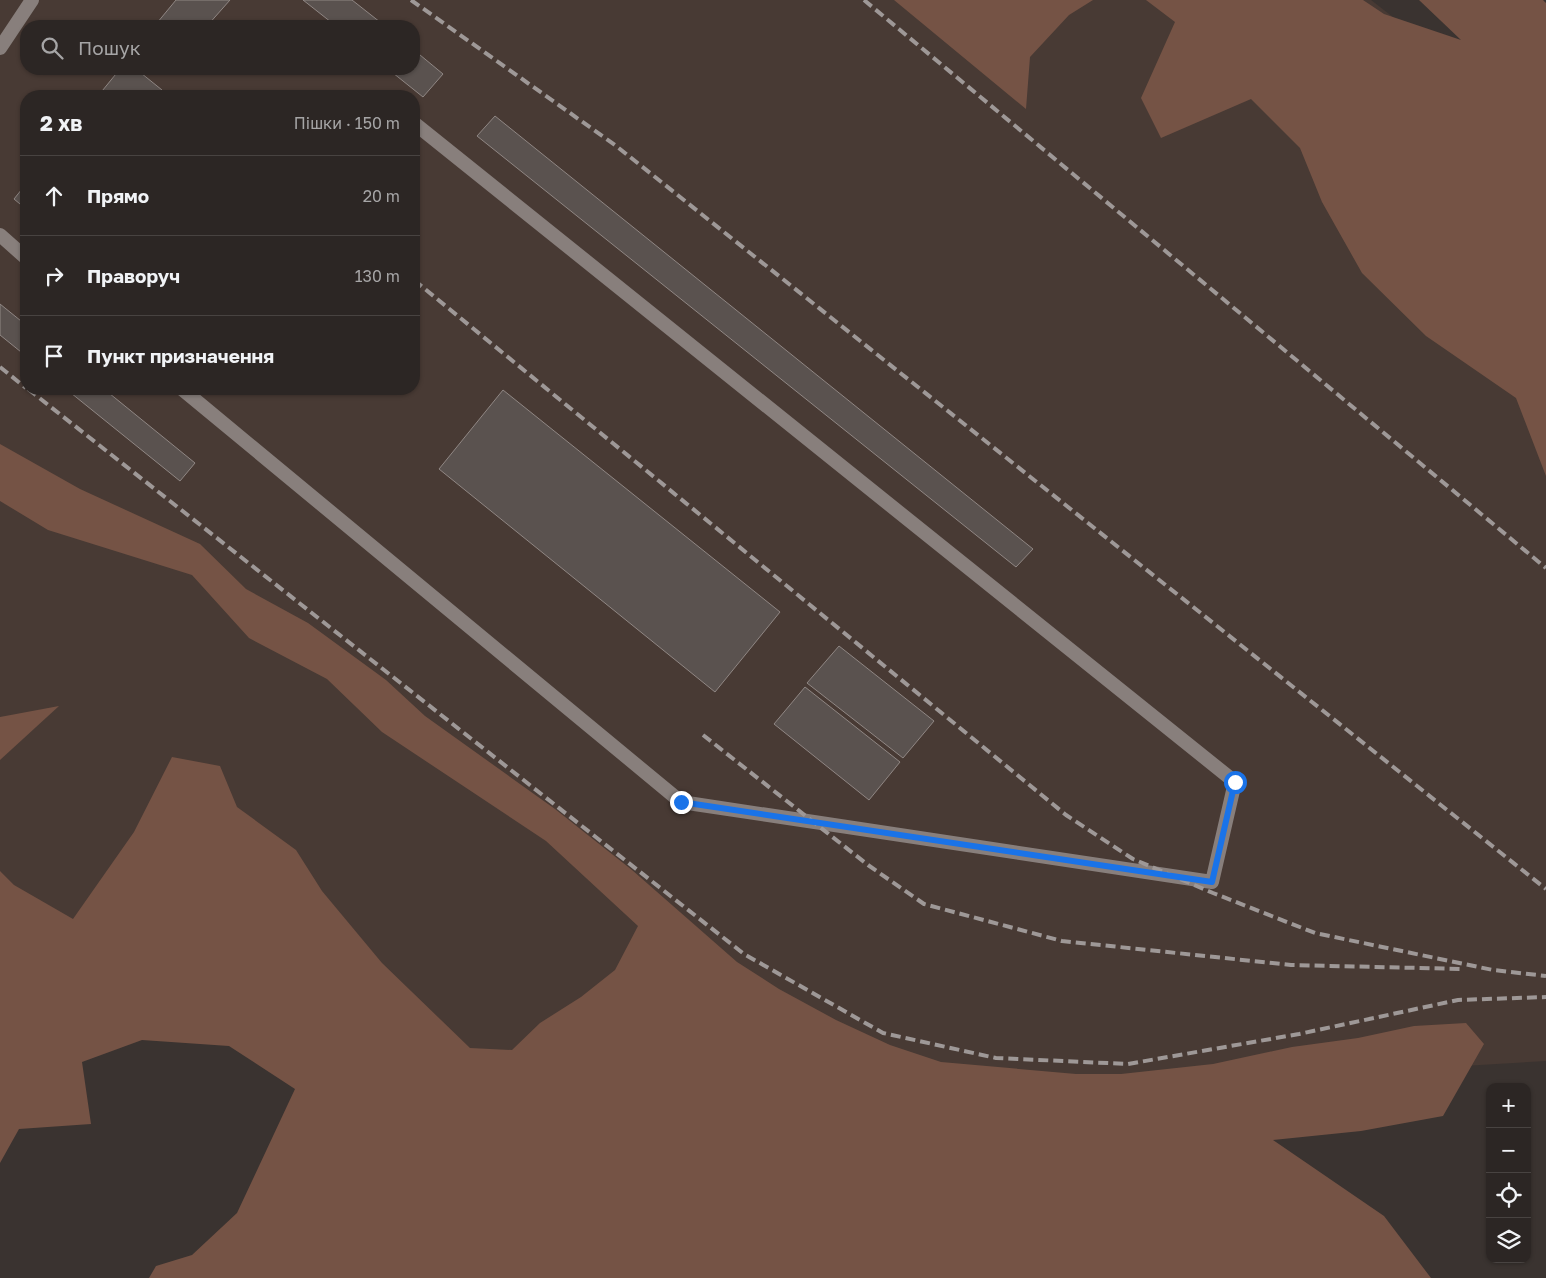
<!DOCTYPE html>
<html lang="uk">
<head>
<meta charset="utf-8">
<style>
	:root { --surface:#2c2624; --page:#342e2c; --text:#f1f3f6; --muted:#a6a5a6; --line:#484341 }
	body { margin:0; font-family:"Golos Text",sans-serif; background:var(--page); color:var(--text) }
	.controls { position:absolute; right:15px; bottom:15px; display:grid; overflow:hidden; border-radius:10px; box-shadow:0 1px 4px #0004 }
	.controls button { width:45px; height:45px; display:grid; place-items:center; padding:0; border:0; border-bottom:1px solid var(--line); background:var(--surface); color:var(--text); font:25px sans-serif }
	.stop { position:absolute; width:15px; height:15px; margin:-11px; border:4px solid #1a73e8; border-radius:50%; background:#fff }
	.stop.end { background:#1a73e8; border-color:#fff; box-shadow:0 1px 5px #0008 }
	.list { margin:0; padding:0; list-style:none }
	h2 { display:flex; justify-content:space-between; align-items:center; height:65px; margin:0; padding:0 20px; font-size:21px }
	h2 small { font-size:16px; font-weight:400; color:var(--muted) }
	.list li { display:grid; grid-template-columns:32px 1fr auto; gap:15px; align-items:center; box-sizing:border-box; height:80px; padding:0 20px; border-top:1px solid var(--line) }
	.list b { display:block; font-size:19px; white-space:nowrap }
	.list em { font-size:16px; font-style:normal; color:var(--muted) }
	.icon { flex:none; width:28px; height:28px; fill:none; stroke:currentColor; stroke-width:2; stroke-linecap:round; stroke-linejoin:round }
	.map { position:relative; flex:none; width:1546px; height:1278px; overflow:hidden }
	.search { position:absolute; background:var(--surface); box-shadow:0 1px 4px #0004; left:20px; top:20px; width:400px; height:55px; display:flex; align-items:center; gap:12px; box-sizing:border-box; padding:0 18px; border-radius:20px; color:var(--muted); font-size:19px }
	.panel { position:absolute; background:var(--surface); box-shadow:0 1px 4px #0004; left:20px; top:90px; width:400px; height:305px; border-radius:20px }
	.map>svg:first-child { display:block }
	.built { fill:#483a34; fill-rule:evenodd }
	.green { fill:#755345 }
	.building { fill:#5a524f; stroke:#908784 }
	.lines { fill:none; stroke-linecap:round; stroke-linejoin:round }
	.service { stroke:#887f7c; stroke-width:14 }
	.rail { stroke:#9e9897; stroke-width:4; stroke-dasharray:10 5; stroke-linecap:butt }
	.route { stroke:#1a73e8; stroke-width:6 }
</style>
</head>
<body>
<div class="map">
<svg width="1546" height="1278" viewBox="0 0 1546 1278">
	<rect width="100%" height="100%" fill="#3a3330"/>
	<path class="built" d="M0 0H1371L1546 136V1061L553 1120 0 898ZM26 26H414V69H26ZM26 96H414V389H26Z"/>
	<g class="green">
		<polygon points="894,0 1093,0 1069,15 1030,57 1026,109"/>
		<polygon points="1146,0 1363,0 1384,14 1461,40 1419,0 1543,0 1546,3 1546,476 1516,398 1426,336 1362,273 1322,202 1300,148 1251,99 1161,138 1141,98 1175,22"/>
		<polygon points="0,444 80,489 200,544 246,589 308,623 386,680 425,716 555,809 632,870 737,962 779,989 836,1020 890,1045 941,1062 1076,1074 1121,1074 1213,1064 1292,1047 1358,1038 1414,1026 1466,1023 1484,1044 1443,1116 1361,1131 1273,1140 1384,1216 1431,1278 149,1278 156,1266 192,1255 237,1213 295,1089 229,1046 142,1040 82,1062 91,1124 19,1129 0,1163 0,871 14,885 73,919 134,832 172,757 220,766 237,807 296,850 322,891 382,963 470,1048 512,1050 540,1023 581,997 615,970 638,926 546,841 382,732 327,679 249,638 192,575 48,530 0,501"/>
		<polygon points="59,706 0,760 0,717"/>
	</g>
	<g class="building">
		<polygon points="176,0 230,0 207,26 161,26 157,23"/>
		<polygon points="303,0 352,0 385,26 336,26"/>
		<polygon points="414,50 443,74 423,97 388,69 414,69"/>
		<polygon points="120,69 136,69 162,90 156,96 98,96"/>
		<polygon points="495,116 1033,549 1016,567 477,136"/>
		<polygon points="26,184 26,209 14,199"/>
		<polygon points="0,304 26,325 26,356 0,335"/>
		<polygon points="66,389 104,389 195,463 180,481"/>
		<polygon points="503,390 780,612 715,692 439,469"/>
		<polygon points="839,646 934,721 903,758 807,683"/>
		<polygon points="805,687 900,762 869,800 774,724"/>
	</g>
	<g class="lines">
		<g class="service">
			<polyline points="0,48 32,0"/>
			<polyline points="0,235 26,258"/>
			<polyline points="182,389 681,802 1212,882 1235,782 414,123"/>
		</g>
		<g class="rail">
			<polyline points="411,0 615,145 1546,889"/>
			<polyline points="864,0 1546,568"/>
			<polyline points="414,280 1066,815 1133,859 1213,893 1315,933 1493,970 1546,976"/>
			<polyline points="0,367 26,388"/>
			<polyline points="28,389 744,954 883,1033 996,1058 1128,1064 1299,1034 1458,1000 1546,997"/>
			<polyline points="703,735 868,865 924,904 1062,941 1291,965 1463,969"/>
		</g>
	</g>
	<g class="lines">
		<polyline class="route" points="681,802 1212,882 1235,782"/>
	</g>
</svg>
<div class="controls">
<button>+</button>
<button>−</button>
<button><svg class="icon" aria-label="locate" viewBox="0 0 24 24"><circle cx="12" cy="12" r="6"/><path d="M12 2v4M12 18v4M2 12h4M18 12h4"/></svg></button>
<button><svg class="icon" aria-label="layers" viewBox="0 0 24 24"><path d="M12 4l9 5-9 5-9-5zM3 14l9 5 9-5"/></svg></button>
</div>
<div class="stop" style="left:1235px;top:782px"></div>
<div class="stop end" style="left:681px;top:802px"></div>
<div class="search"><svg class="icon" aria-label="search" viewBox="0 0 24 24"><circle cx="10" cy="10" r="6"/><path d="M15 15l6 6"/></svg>Пошук</div>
<section class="panel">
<h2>2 хв<small>Пішки · 150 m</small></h2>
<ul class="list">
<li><svg class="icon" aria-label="ahead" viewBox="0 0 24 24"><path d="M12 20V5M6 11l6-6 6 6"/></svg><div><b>Прямо</b></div><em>20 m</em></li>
<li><svg class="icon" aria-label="right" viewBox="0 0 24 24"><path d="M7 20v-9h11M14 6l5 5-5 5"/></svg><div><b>Праворуч</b></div><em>130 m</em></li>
<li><svg class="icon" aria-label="arrive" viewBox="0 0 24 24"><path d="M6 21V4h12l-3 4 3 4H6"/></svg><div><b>Пункт призначення</b></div></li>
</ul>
</section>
</div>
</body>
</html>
